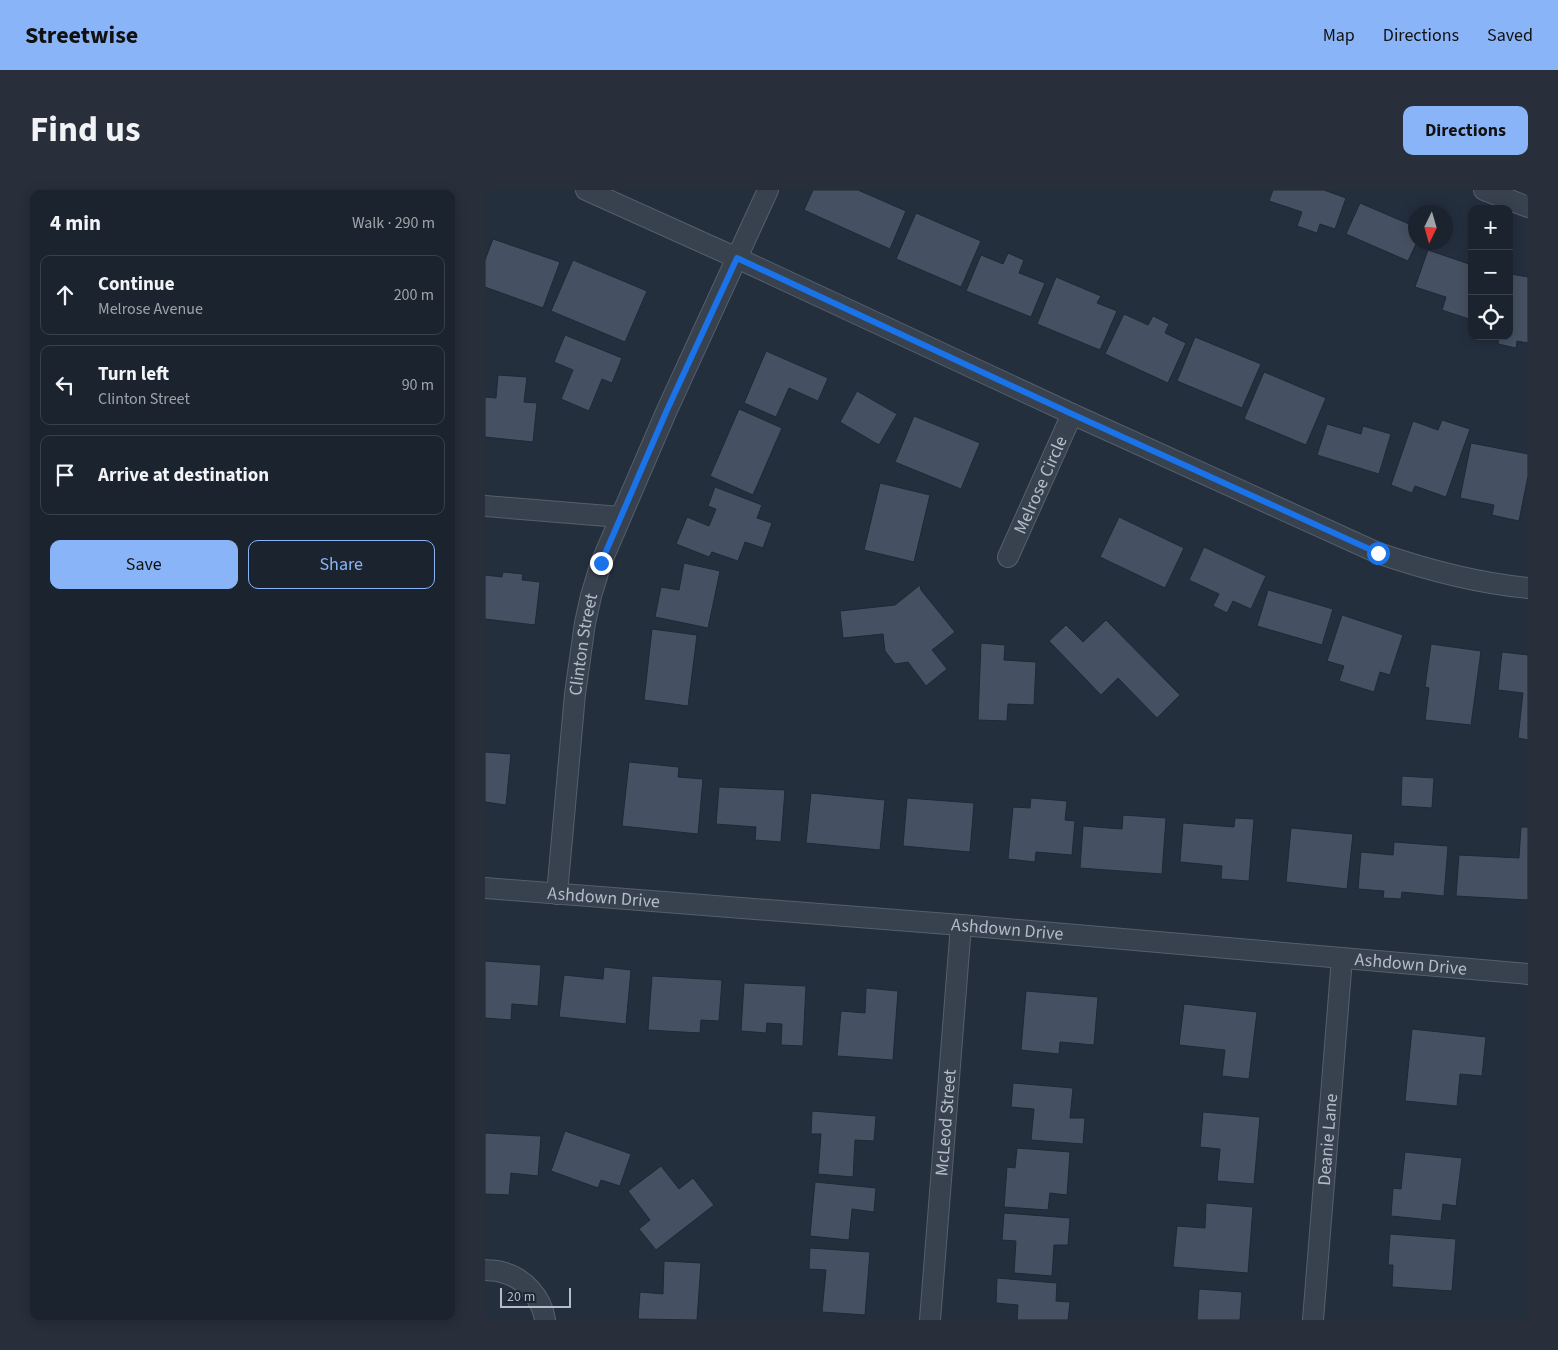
<!DOCTYPE html>
<html lang="en">
<head>
<meta charset="utf-8">
<style>
	:root { --surface:#1b232e; --page:#282f3a; --text:#f1f3f6; --muted:#a0a4aa; --line:#39404a; --accent:#8ab4f8 }
	body { margin:0; font-family:"Source Sans 3",sans-serif; background:var(--page); color:var(--text) }
	.controls { position:absolute; right:15px; top:15px; display:grid; overflow:hidden; border-radius:10px; box-shadow:0 2px 12px #0003 }
	.controls button { width:45px; height:45px; display:grid; place-items:center; padding:0; border:0; border-bottom:1px solid var(--line); background:var(--surface); color:var(--text); font:25px sans-serif }
	.compass { position:absolute; left:923px; top:15px; width:45px; height:45px; border-radius:50%; background:var(--surface); box-shadow:0 2px 12px #0003; rotate:185deg }
	.scale { position:absolute; left:15px; bottom:12px; width:71px; box-sizing:border-box; padding-left:5px; border:2px solid #b4bcc9; border-top:0; font-size:14px; line-height:18px; white-space:nowrap; color:#b4bcc9; -webkit-text-stroke:4px #1d2633; paint-order:stroke }
	.stop { position:absolute; width:15px; height:15px; margin:-11px; border:4px solid #1a73e8; border-radius:50%; background:#fff }
	.stop.end { background:#1a73e8; border-color:#fff; box-shadow:0 1px 5px #0008 }
	.list { margin:0; padding:0; list-style:none }
	h2 { display:flex; justify-content:space-between; align-items:center; height:65px; margin:0; padding:0 20px; font-size:21px }
	h2 small { font-size:16px; font-weight:400; color:var(--muted) }
	.list li { display:grid; grid-template-columns:32px 1fr auto; gap:15px; align-items:center; box-sizing:border-box; height:80px; margin:0 10px 10px; padding:0 10px; border:1px solid var(--line); border-radius:10px }
	.list b { display:block; font-size:19px; white-space:nowrap }
	.list p { margin:0; font-size:16px; white-space:nowrap; color:var(--muted) }
	.list em { font-size:16px; font-style:normal; color:var(--muted) }
	.actions { display:flex; gap:10px; padding:15px 20px }
	.actions a { flex:1; padding:11px 0; border:1px solid var(--accent); border-radius:10px; text-align:center; font-size:18px; color:var(--accent) }
	.actions .main { background:var(--accent); color:#111 }
	.icon { flex:none; width:28px; height:28px; fill:none; stroke:currentColor; stroke-width:2; stroke-linecap:round; stroke-linejoin:round }
	.map { position:relative; flex:none; width:1043px; height:1130px; overflow:hidden; border-radius:10px }
	header { display:flex; align-items:center; gap:30px; box-sizing:border-box; height:70px; padding:0 25px; background:var(--accent); color:#111 }
	header strong { font-size:24px }
	nav { display:flex; gap:28px; margin-inline-start:auto; font-size:18px }
	.intro { display:flex; align-items:center; justify-content:space-between; box-sizing:border-box; height:120px; padding:0 30px }
	h1 { margin:0; font-size:35px }
	.button { padding:12px 22px; border-radius:10px; background:var(--accent); color:#111; font-size:18px; font-weight:700 }
	main { display:flex; gap:30px; padding:0 30px }
	aside { flex:1; background:var(--surface); border-radius:10px; box-shadow:0 2px 12px #0003 }
	.map>svg:first-child { display:block }
	.building { fill:#455162; stroke:#1f2835 }
	.lines { fill:none; stroke-linecap:round; stroke-linejoin:round }
	.street-casing { stroke:#565f6c; stroke-width:22 }
	.street { stroke:#38414e; stroke-width:20 }
	.route { stroke:#1a73e8; stroke-width:6 }
	.labels { text-anchor:middle; stroke-width:4; stroke-linejoin:round; paint-order:stroke }
	.street-label { font-size:18px; fill:#b4bcc9; stroke:#1d2633 }
</style>
</head>
<body>
<header>
<strong>Streetwise</strong>
<nav><a>Map</a><a>Directions</a><a>Saved</a></nav>
</header>
<div class="intro"><h1>Find us</h1><a class="button">Directions</a></div>
<main>
<aside>
<h2>4 min<small>Walk · 290 m</small></h2>
<ul class="list">
<li><svg class="icon" aria-label="ahead" viewBox="0 0 24 24"><path d="M12 20V5M6 11l6-6 6 6"/></svg><div><b>Continue</b><p>Melrose Avenue</p></div><em>200 m</em></li>
<li><svg class="icon" aria-label="left" viewBox="0 0 24 24"><path d="M17 20v-9H6M10 6l-5 5 5 5"/></svg><div><b>Turn left</b><p>Clinton Street</p></div><em>90 m</em></li>
<li><svg class="icon" aria-label="arrive" viewBox="0 0 24 24"><path d="M6 21V4h12l-3 4 3 4H6"/></svg><div><b>Arrive at destination</b></div></li>
</ul>
<div class="actions"><a class="main">Save</a><a>Share</a></div>
</aside>
<div class="map">
<svg width="1043" height="1130" viewBox="0 0 1043 1130">
	<rect width="100%" height="100%" fill="#242f3e"/>
	<g class="building">
		<polygon points="328,0 373,0 421,21 405,59 319,20"/>
		<polygon points="788,0 839,0 861,8 850,39 835,34 832,43 812,36 817,22 784,11"/>
		<polygon points="875,13 931,37 932,52 923,71 861,44"/>
		<polygon points="431,23 496,51 476,97 411,69"/>
		<polygon points="8,49 75,72 58,118 0,97 0,70"/>
		<polygon points="943,60 987,75 987,130 957,120 961,107 930,97"/>
		<polygon points="523,63 539,70 534,83 560,93 546,127 481,101 496,65 518,74"/>
		<polygon points="88,70 162,101 140,152 66,121"/>
		<polygon points="1026,84 1043,87 1043,153 1032,151 1031,158 1013,154 1014,146 1024,146"/>
		<polygon points="571,87 616,106 612,113 632,121 615,160 552,134"/>
		<polygon points="639,124 663,135 668,126 684,134 680,143 701,153 683,193 620,164"/>
		<polygon points="80,145 137,168 127,193 117,189 104,221 76,209 88,180 69,172"/>
		<polygon points="710,147 776,174 757,218 692,191"/>
		<polygon points="281,161 343,188 333,211 304,198 291,227 259,213"/>
		<polygon points="779,182 841,208 821,255 759,229"/>
		<polygon points="13,185 42,187 39,212 52,213 48,252 0,247 0,207 11,208"/>
		<polygon points="372,201 412,224 394,255 355,232"/>
		<polygon points="254,219 297,238 268,305 225,286"/>
		<polygon points="429,226 495,253 476,299 410,272"/>
		<polygon points="957,230 985,239 961,307 930,296 927,303 906,295 928,231 953,240"/>
		<polygon points="842,234 876,244 878,236 906,244 894,284 832,265"/>
		<polygon points="986,253 1043,264 1043,286 1034,331 1007,325 1009,315 975,308"/>
		<polygon points="395,293 445,305 429,372 379,360"/>
		<polygon points="230,297 277,315 272,328 287,333 278,358 260,352 253,371 227,362 224,367 191,354 202,327 224,336 231,319 223,316"/>
		<polygon points="634,327 699,358 680,398 615,367"/>
		<polygon points="719,357 781,386 766,419 748,411 742,423 728,416 734,404 704,390"/>
		<polygon points="199,373 235,381 223,438 170,427 176,397 194,400"/>
		<polygon points="18,382 38,384 37,390 55,392 50,435 0,429 0,385 17,387"/>
		<polygon points="435,395 436,400 470,442 447,460 462,479 441,496 423,472 410,474 400,461 398,444 358,448 355,421 410,415"/>
		<polygon points="783,400 848,419 837,455 772,436"/>
		<polygon points="857,425 918,445 905,485 895,482 889,502 854,491 859,476 842,471"/>
		<polygon points="621,430 695,505 672,528 633,488 616,505 564,451 581,435 598,452"/>
		<polygon points="167,439 212,445 203,516 159,510"/>
		<polygon points="496,453 520,455 519,470 551,472 549,515 523,514 522,531 493,530"/>
		<polygon points="946,454 996,461 986,535 940,530 944,498 940,497"/>
		<polygon points="1017,462 1043,465 1043,550 1033,548 1038,503 1013,500"/>
		<polygon points="0,562 26,564 21,615 0,612"/>
		<polygon points="144,572 194,577 193,587 218,589 213,644 137,636"/>
		<polygon points="917,586 949,588 947,618 916,616"/>
		<polygon points="234,597 300,600 296,652 270,650 271,637 231,634"/>
		<polygon points="326,603 400,610 395,660 321,653"/>
		<polygon points="422,608 489,613 485,662 418,656"/>
		<polygon points="546,608 582,611 580,630 590,631 587,665 551,662 550,672 523,669 528,617 545,618"/>
		<polygon points="638,625 681,628 677,684 595,678 598,636 637,639"/>
		<polygon points="750,628 769,629 764,691 736,689 737,676 695,672 698,633 749,637"/>
		<polygon points="1036,637 1043,637 1043,710 971,706 974,665 1034,668"/>
		<polygon points="806,638 868,644 862,699 801,692"/>
		<polygon points="909,652 963,656 959,706 917,702 916,709 898,708 899,701 873,699 876,662 908,665"/>
		<polygon points="0,771 56,775 53,816 27,814 26,830 0,828"/>
		<polygon points="119,777 146,780 141,834 74,827 79,785 118,789"/>
		<polygon points="167,786 237,790 234,831 216,830 215,843 163,840"/>
		<polygon points="259,793 321,796 318,856 296,855 297,834 282,833 281,843 256,841"/>
		<polygon points="381,798 413,801 408,870 352,866 356,821 380,823"/>
		<polygon points="541,801 613,807 609,855 575,852 574,864 536,860"/>
		<polygon points="699,814 772,822 764,889 737,886 740,860 694,855"/>
		<polygon points="927,839 1001,847 997,886 975,884 972,916 920,911"/>
		<polygon points="528,893 588,898 585,928 600,928 598,954 546,950 549,919 526,917"/>
		<polygon points="327,921 391,926 389,951 370,950 368,987 333,984 336,944 326,944"/>
		<polygon points="718,922 775,927 769,994 732,991 735,959 715,957"/>
		<polygon points="80,941 146,964 135,996 116,990 113,998 66,981"/>
		<polygon points="0,943 56,946 53,986 26,983 24,1005 0,1004"/>
		<polygon points="532,958 585,962 582,1005 565,1003 563,1020 519,1017 522,977 530,978"/>
		<polygon points="920,962 977,968 971,1016 958,1014 956,1031 906,1026 908,998 916,999"/>
		<polygon points="176,976 194,999 208,988 229,1015 171,1060 154,1039 165,1030 143,1001"/>
		<polygon points="330,992 391,998 389,1022 367,1019 364,1050 325,1046"/>
		<polygon points="721,1013 768,1017 763,1083 688,1077 692,1036 720,1038"/>
		<polygon points="519,1023 585,1028 583,1055 569,1055 567,1086 529,1083 531,1051 517,1050"/>
		<polygon points="905,1044 971,1049 967,1101 907,1097 908,1075 903,1075"/>
		<polygon points="325,1058 385,1062 380,1125 337,1122 341,1080 324,1079"/>
		<polygon points="179,1071 216,1073 212,1130 153,1129 155,1102 178,1104"/>
		<polygon points="512,1088 572,1093 571,1111 585,1112 583,1130 532,1130 533,1115 511,1113"/>
		<polygon points="714,1099 757,1102 755,1130 712,1130"/>
	</g>
	<g class="lines">
		<defs>
			<g id="street">
				<path d="M101 0 252 68 587 224 893 363C942 380 992 393 1043 398"/>
				<polyline points="999,0 1043,17"/>
				<polyline points="0,316 135,327"/>
				<path id="s1" d="M523 367 587 224"/>
				<path id="s2" d="M0 698 476 735 1043 784"/>
				<path id="s3" d="M72 704 90 504 100 433 106 406 116 373 182 220 283 0"/>
				<path d="M0 1080C5 1081 11 1080 16 1082 39 1087 57 1108 60 1130"/>
				<path id="s4" d="M445 1130 476 735"/>
				<path id="s5" d="M828 1130 857 768"/>
			</g>
		</defs>
		<use href="#street" class="street-casing"/>
		<use href="#street" class="street"/>
	</g>
	<g class="lines">
		<polyline class="route" points="116,373 182,220 252,68 587,224 893,363"/>
	</g>
	<g class="labels">
		<g class="street-label">
			<text dy="6" stroke="none"><textPath href="#s1" startOffset="79">Melrose Circle</textPath></text>
			<text dy="6" stroke="none"><textPath href="#s3" startOffset="251">Clinton Street</textPath></text>
			<text dy="6" stroke="none"><textPath href="#s2" startOffset="119">Ashdown Drive</textPath></text>
			<text dy="6" stroke="none"><textPath href="#s2" startOffset="524">Ashdown Drive</textPath></text>
			<text dy="6" stroke="none"><textPath href="#s2" startOffset="929">Ashdown Drive</textPath></text>
			<text dy="6" stroke="none"><textPath href="#s4" startOffset="198">McLeod Street</textPath></text>
			<text dy="6" stroke="none"><textPath href="#s5" startOffset="181">Deanie Lane</textPath></text>
		</g>
	</g>
</svg>
<div class="controls">
<button>+</button>
<button>−</button>
<button><svg class="icon" aria-label="locate" viewBox="0 0 24 24"><circle cx="12" cy="12" r="6"/><path d="M12 2v4M12 18v4M2 12h4M18 12h4"/></svg></button>
</div>
<svg class="compass" viewBox="-18 -18 36 36"><path d="M0-13l5 13h-10z" fill="#e53935"/><path d="M0 13l5-13h-10z" fill="#a0a4aa"/></svg>
<div class="scale">20 m</div>
<div class="stop" style="left:893px;top:363px"></div>
<div class="stop end" style="left:116px;top:373px"></div>
</div>
</main>
</body>
</html>
